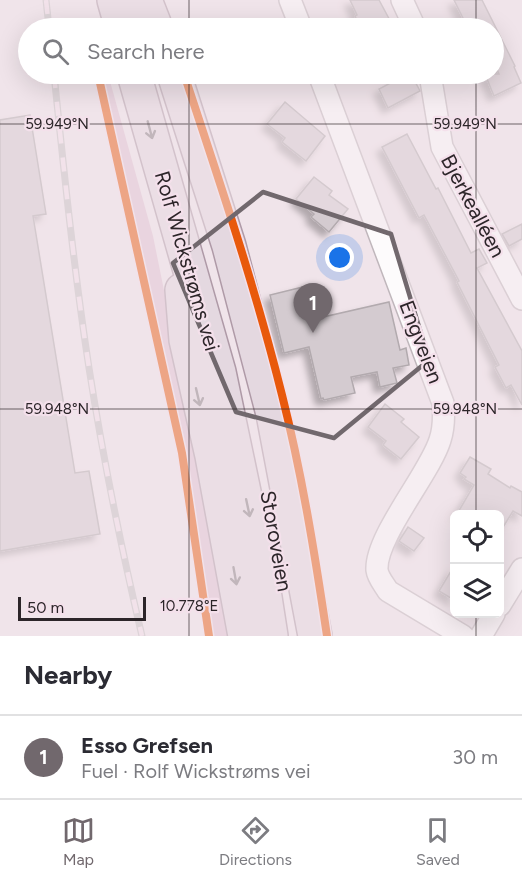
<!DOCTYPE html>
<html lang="en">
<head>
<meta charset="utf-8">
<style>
	:root { --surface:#fff; --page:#f7f7f7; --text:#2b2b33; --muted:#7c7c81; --line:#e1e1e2; --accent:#71686d }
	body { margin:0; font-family:Figtree,sans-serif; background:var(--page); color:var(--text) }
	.controls { position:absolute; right:18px; bottom:18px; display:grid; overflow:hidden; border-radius:9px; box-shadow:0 6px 24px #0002 }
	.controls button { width:54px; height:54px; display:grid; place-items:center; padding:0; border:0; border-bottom:2px solid var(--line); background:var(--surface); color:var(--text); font:30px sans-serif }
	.scale { position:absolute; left:18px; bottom:15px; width:128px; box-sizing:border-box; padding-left:6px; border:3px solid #2c2529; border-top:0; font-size:16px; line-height:21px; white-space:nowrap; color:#2c2529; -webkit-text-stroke:4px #f4e0eb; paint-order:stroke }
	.you { position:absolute; left:340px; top:258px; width:21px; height:21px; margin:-15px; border:4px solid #fff; border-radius:50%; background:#1a73e8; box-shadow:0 0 0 9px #1a73e833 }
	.badge { display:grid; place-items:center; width:39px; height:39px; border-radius:50%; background:var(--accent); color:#fff; font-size:20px; font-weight:700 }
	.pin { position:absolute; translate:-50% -50px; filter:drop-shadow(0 2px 3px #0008) }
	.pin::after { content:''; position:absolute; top:32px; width:21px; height:18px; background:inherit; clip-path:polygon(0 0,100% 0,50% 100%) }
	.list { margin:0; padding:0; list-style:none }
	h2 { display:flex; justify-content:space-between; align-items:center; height:78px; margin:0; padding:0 24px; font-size:26px }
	h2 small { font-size:20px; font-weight:400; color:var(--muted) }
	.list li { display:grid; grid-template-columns:39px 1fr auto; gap:18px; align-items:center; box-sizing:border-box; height:84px; padding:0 24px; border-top:2px solid var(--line) }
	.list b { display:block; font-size:22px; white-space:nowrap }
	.list p { margin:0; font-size:20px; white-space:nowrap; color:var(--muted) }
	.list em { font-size:20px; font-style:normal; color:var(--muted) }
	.icon { flex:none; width:33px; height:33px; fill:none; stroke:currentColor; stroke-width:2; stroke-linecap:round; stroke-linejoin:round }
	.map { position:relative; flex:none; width:522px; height:636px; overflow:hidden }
	.search { position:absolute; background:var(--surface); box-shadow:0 6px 24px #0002; left:18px; right:18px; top:18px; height:66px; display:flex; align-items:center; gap:15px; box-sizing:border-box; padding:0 21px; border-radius:33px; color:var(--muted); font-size:22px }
	.sheet { height:162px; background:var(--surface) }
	nav { display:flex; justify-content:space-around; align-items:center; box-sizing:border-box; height:84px; border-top:2px solid var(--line); background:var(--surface); font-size:16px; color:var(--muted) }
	nav a { display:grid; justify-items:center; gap:3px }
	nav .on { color:var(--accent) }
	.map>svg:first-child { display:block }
	.green { fill:#e0c2d3 }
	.building { fill:#d4cbd0; stroke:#b2aaae; stroke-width:1.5; filter:url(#shadow) }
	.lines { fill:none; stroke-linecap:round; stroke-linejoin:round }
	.minor-casing { stroke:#c0b7bc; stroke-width:24 }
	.trunk-casing { stroke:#af9aa7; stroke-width:36 }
	.minor { stroke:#fdfbfc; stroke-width:21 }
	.trunk { stroke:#e4d8e0; stroke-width:33 }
	.rail-casing { stroke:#c5c1c3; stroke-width:7 }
	.rail { stroke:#f4e0eb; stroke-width:4.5; stroke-dasharray:14; stroke-linecap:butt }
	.cycleway-casing { stroke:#f4e0eb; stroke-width:11 }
	.cycleway { stroke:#e8590c; stroke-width:8 }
	.oneway { stroke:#887e84 }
	.marked { fill:none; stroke:#71686d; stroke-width:4.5; stroke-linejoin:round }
	.ticks { fill:none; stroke:#2c2529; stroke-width:1.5; stroke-opacity:0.45 }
	.labels { text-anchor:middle; stroke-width:4.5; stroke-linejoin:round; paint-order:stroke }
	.street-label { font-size:21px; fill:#2c2529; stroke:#f4e0eb }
	.ticks-label { font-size:15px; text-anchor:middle; fill:#2c2529; stroke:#f4e0eb; stroke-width:4.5; stroke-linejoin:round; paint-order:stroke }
</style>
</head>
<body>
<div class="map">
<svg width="522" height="636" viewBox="0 0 522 636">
	<defs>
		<filter id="shadow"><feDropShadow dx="-5.5" dy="5.5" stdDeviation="3" flood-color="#0004"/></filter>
	</defs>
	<rect width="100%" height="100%" fill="#f0e4ea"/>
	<polygon class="green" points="103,74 108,74 153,236 234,636 214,636 183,434"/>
	<g class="building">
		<polygon points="350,0 379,0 394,28 360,28 355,16 357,15"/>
		<polygon points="454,0 482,0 515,66 514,67 521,83 494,96 485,74 499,74 494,62 494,28 468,28"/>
		<polygon points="395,74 411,74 420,91 388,108 379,89 398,79"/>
		<polygon points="285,102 325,136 306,161 282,142 285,138 267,124"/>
		<polygon points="30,115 46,214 33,216 75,473 89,471 100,534 0,551 0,120"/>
		<polygon points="407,134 436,189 438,188 471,253 479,249 487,263 477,268 522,351 522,405 511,385 506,388 495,367 499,365 457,282 459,281 424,215 419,218 382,147"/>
		<polygon points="314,177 332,191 329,195 348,209 329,232 311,217 314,214 296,199"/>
		<polygon points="522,224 522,239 509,246 502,234"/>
		<polygon points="315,284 323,317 389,302 400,350 406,348 409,365 393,368 397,383 380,387 377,372 351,377 355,393 324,400 323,398 321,399 309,347 284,353 270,295"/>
		<polygon points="385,404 404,419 401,422 419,437 401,459 383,445 386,441 368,427"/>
		<polygon points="470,457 491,469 488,474 510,488 511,486 522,492 522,516 513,511 500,532 500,514 457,514 474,485 464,479 466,477 460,473"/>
		<polygon points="408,527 424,538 414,551 399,541"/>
		<polygon points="454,566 454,600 439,591"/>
	</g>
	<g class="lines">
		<defs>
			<g id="minor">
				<polyline points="290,0 301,28"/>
				<polyline points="402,0 415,28"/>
				<path d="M319 74 443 403C444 415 444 428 440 440 430 473 375 537 377 570 378 578 384 584 388 591L463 636"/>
				<polyline points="430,74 442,147 522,299"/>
				<polyline points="500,605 522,569"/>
				<polyline points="481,636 494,614"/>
			</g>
			<g id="trunk">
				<polyline points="114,0 122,28"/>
				<polyline points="145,0 156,28"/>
				<polyline points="134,74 219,372 262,578 271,636"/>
				<polyline points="174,74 229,246 273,414 315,636"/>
				<polyline points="182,290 186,340 212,456 245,636"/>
			</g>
		</defs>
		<use href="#minor" class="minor-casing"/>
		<use href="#trunk" class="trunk-casing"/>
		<use href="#minor" class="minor"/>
		<use href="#trunk" class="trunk"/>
		<defs>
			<g id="rail">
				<polyline points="46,0 49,28"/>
				<path d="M54 74C64 172 74 270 89 368 103 458 121 547 142 636"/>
			</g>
		</defs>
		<use href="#rail" class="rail-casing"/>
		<use href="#rail" class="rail"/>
		<defs>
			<g id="cycleway">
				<polyline points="98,74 182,453 209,636"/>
				<path d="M184 74C219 180 255 286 282 395 302 474 315 555 327 636"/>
			</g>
		</defs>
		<use href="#cycleway" class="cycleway-casing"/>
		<use href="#cycleway" class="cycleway"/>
	</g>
	<defs><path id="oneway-shaft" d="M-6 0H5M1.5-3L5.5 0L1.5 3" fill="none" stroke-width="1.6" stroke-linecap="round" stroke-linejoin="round" transform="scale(1.5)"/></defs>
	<g class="oneway">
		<use href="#oneway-shaft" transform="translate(150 130) rotate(75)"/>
		<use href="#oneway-shaft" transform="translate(198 397) rotate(77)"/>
		<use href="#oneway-shaft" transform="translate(248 508) rotate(78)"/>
		<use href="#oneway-shaft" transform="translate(235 576) rotate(80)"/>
	</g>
	<path d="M0 0H522V636H0ZM263 192 391 234 429 360 334 438 236 412 173 263Z" fill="#f0e4ea" fill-opacity=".55" fill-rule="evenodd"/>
	<path class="marked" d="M263 192 391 234 429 360 334 438 236 412 173 263Z"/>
	<path class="ticks" d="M189 0V28M476 0V28M189 74V636M476 74V514M0 124H522M0 409H522M476 614V636"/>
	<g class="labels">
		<g class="street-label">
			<text transform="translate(473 206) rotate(62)" y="7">Bjerkealléen</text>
			<text transform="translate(187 261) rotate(74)" y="7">Rolf Wickstrøms vei</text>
			<text transform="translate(421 342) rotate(69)" y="7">Engveien</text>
			<text transform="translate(276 541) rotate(80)" y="7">Storoveien</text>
		</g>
	</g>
	<g class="ticks-label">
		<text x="57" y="129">59.949°N</text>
		<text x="465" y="129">59.949°N</text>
		<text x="57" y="414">59.948°N</text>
		<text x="465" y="414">59.948°N</text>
		<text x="189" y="611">10.778°E</text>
	</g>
</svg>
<div class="controls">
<button><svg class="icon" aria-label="locate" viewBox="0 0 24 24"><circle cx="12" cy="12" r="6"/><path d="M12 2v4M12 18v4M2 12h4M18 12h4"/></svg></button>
<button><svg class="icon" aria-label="layers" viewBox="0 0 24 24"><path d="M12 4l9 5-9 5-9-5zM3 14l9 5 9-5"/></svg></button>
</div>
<div class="scale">50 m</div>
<div class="you"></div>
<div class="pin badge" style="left:313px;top:333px">1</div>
<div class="search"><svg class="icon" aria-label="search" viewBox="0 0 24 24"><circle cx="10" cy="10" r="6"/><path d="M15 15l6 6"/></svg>Search here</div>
</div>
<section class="sheet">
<h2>Nearby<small></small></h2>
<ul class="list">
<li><span class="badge">1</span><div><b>Esso Grefsen</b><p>Fuel · Rolf Wickstrøms vei</p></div><em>30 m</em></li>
</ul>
</section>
<nav>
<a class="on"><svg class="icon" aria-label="map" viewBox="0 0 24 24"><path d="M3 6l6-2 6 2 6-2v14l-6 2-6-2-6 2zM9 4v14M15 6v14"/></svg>Map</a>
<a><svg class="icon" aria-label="directions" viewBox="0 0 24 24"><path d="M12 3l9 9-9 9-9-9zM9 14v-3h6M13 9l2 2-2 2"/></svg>Directions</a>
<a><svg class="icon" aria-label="saved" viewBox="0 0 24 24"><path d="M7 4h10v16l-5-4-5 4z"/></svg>Saved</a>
</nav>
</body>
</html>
